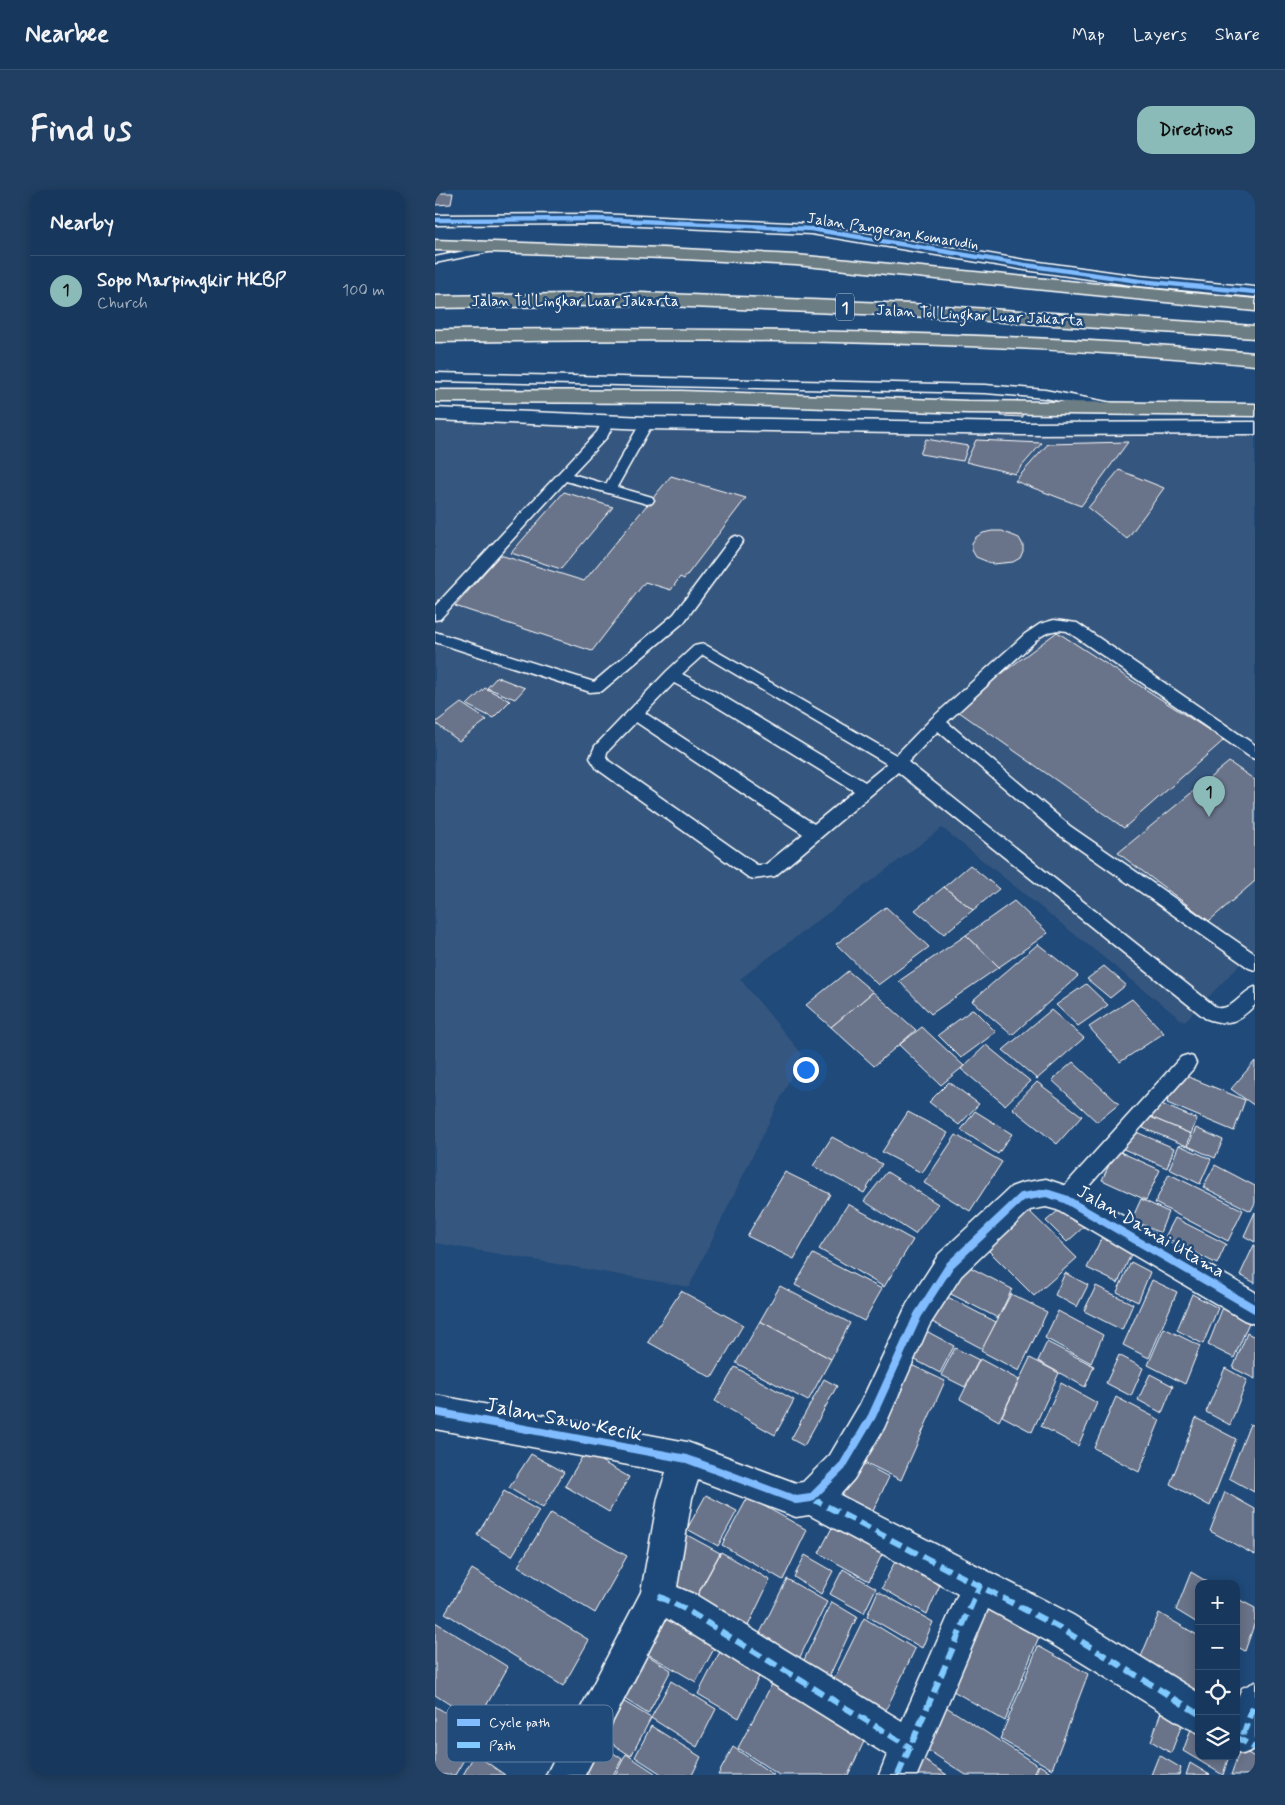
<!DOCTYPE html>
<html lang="en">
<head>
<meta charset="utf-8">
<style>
	:root { --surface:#17385c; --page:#203f62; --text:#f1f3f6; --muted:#9eacbb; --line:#365272; --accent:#8bbbb9 }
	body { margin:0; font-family:Mynerve,sans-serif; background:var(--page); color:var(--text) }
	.controls { position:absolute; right:15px; bottom:15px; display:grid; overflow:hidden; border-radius:10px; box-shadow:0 2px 12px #0003 }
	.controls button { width:45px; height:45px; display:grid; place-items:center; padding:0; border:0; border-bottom:1px solid var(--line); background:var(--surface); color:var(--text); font:25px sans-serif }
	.you { position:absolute; left:370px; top:879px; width:18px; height:18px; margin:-12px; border:4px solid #fff; border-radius:50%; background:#1a73e8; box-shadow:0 0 0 8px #1a73e833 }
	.badge { display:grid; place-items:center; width:32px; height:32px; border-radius:50%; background:var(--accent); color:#111; font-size:16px; font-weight:700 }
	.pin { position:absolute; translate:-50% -41px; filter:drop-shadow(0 1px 2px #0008) }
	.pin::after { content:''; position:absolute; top:26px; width:18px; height:15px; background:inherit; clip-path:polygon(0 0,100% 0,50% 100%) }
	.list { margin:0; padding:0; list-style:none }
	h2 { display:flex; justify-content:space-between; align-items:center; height:65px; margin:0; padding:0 20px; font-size:21px }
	h2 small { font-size:16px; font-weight:400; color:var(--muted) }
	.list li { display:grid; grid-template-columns:32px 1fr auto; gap:15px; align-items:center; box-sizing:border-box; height:70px; padding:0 20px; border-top:1px solid var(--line) }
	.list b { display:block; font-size:19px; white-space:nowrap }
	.list p { margin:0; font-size:16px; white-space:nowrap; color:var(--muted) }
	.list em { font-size:16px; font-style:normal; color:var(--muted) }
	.icon { flex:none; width:28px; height:28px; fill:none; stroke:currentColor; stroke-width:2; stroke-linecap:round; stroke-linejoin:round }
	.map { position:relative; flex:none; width:820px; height:1585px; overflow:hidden; border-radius:15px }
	header { display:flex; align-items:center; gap:30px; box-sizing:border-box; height:70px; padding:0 25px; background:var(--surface); border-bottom:1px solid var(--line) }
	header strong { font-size:24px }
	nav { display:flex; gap:28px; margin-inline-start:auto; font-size:18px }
	.intro { display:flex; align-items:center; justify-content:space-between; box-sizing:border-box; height:120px; padding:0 30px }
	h1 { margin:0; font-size:35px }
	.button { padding:12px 22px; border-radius:15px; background:var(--accent); color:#111; font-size:18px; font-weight:700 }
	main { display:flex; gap:30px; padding:0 30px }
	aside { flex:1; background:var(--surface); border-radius:15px; box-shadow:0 2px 12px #0003 }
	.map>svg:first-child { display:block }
	.built { fill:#35567e }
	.building { fill:#697389; stroke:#fff }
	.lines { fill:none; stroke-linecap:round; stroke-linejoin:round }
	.lane-casing { stroke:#fff; stroke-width:3 }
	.street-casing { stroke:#fff; stroke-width:3 }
	.secondary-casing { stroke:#fff; stroke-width:3 }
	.highway-casing { stroke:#fff; stroke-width:3 }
	.lane { fill:#1f4a7a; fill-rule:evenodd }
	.street { fill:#1f4a7a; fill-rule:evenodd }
	.secondary { fill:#1f4a7a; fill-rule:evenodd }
	.highway { fill:#6c7e84; fill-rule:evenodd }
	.quiet { stroke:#80caff; stroke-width:6; stroke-dasharray:12 6; stroke-linecap:butt }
	.cycleway-far1-casing { stroke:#1f4a7a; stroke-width:7 }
	.cycleway-casing { stroke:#1f4a7a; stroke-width:11 }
	.cycleway-far1 { stroke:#80bcff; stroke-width:4.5 }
	.cycleway { stroke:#80bcff; stroke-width:8 }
	.labels { text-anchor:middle; stroke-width:5; stroke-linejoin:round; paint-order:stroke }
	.far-street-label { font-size:15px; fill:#fff; stroke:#1f4a7a }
	.shield { fill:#1f4a7a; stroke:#bcc9d7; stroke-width:1 }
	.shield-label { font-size:16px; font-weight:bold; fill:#fff }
	.street-label { font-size:18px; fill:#fff; stroke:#1f4a7a }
	.near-street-label { font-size:21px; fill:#fff; stroke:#1f4a7a }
	.key { fill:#1f4a7a; stroke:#6280a2; stroke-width:1 }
	.key-label { font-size:14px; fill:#fff }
</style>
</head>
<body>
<header>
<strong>Nearbee</strong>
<nav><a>Map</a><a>Layers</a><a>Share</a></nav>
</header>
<div class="intro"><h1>Find us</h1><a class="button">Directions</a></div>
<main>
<aside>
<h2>Nearby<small></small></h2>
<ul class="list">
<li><span class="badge">1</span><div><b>Sopo Marpingkir HKBP</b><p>Church</p></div><em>100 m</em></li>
</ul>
</aside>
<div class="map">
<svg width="820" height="1585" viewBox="0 0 820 1585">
	<rect width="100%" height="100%" fill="#1f4a7a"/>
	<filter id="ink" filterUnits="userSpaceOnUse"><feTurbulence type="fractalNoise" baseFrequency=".02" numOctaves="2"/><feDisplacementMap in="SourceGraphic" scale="10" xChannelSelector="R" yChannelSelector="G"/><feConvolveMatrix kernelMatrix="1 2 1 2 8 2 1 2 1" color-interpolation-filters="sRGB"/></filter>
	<g filter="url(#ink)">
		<polygon class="built" points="0,224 820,238 820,759 749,832 507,638 305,789 367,864 254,1097 0,1053"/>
		<g class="building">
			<polygon points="0,3 18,3 16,14 0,15"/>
			<polygon points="566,218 588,218 588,227 566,226"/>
			<polygon points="491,249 533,256 528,271 485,264"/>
			<polygon points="541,250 607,253 580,284 531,272"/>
			<polygon points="693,252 646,316 580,291 613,254"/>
			<polygon points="684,280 729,298 692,349 653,318"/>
			<polygon points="236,286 311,308 249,389 245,387 236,400 210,392 157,461 20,416 65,365 149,391"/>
			<polygon points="129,302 178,317 126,379 76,363"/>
			<polygon points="557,341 567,341 584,348 588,355 588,361 585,368 578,372 558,374 541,367 537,360 537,353 541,347 548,343"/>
			<polygon points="622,442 789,550 689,638 520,519"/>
			<polygon points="62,487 90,498 80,509 52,498"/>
			<polygon points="50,498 75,511 58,528 32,515"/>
			<polygon points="26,513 52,530 24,551 0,533"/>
			<polygon points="794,572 820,590 820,691 774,731 683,663"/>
			<polygon points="535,675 564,699 538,720 509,697"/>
			<polygon points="509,697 538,720 509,744 480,720"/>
			<polygon points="579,711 613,743 564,777 531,745"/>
			<polygon points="451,717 494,757 443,795 401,754"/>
			<polygon points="531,745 564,777 496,824 464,791"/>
			<polygon points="603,754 643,786 577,845 537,811"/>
			<polygon points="669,776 691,795 675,808 652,789"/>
			<polygon points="413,781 438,802 396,837 371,815"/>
			<polygon points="651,794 673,815 643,836 621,815"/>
			<polygon points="438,802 481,840 439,876 396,837"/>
			<polygon points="697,809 729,843 685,872 654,837"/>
			<polygon points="538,819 561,842 526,868 503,845"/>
			<polygon points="616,820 649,848 602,889 568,860"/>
			<polygon points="487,837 529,876 506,895 464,855"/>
			<polygon points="551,855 595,891 570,915 526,879"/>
			<polygon points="820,871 820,916 796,899"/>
			<polygon points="638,872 684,914 662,932 617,890"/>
			<polygon points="744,883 810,910 799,941 732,913"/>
			<polygon points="514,892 544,914 524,935 494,912"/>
			<polygon points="602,892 647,926 622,954 577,918"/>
			<polygon points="719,911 762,929 756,944 713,926"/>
			<polygon points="540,921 577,944 563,964 526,940"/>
			<polygon points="473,922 513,943 487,983 447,962"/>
			<polygon points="713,926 756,944 752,956 708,938"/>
			<polygon points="761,938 788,950 780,968 753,956"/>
			<polygon points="694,939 739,958 732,978 686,958"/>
			<polygon points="521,945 567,972 535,1021 489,993"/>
			<polygon points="397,947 447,974 429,1003 378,976"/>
			<polygon points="744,955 776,969 765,994 734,979"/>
			<polygon points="681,960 725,980 711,1010 667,990"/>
			<polygon points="780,975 820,996 820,1013 816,1021 768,997"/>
			<polygon points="350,982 395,1004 359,1069 312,1046"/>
			<polygon points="452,982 503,1014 480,1044 429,1011"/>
			<polygon points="734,984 808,1020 793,1051 720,1013"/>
			<polygon points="706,1009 733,1022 725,1043 697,1029"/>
			<polygon points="413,1014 478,1050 449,1097 384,1059"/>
			<polygon points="631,1014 652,1034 632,1052 611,1031"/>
			<polygon points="588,1015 642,1068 599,1106 545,1052"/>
			<polygon points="820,1022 820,1052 809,1046"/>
			<polygon points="740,1028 791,1054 782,1074 730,1047"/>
			<polygon points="668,1045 698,1060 683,1093 652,1078"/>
			<polygon points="819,1055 820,1055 820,1093 805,1085"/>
			<polygon points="378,1064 447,1099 429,1131 360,1095"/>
			<polygon points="521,1070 577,1099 563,1128 506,1099"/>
			<polygon points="696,1072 715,1082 703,1112 682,1102"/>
			<polygon points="630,1083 653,1095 642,1117 620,1105"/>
			<polygon points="717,1090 742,1102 714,1168 688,1155"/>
			<polygon points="345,1096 415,1133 396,1169 325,1131"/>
			<polygon points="661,1096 698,1114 687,1140 649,1121"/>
			<polygon points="499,1100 561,1132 548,1159 486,1126"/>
			<polygon points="246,1101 308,1135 277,1188 213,1152"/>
			<polygon points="576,1104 612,1122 584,1181 546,1161"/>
			<polygon points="757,1104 783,1118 768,1154 742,1140"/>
			<polygon points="788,1117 815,1130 799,1168 773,1155"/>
			<polygon points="623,1121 668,1145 656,1173 610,1148"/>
			<polygon points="325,1131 396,1169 373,1211 301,1173"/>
			<polygon points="482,1136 519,1156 505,1183 467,1163"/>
			<polygon points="729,1138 765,1156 750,1194 713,1175"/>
			<polygon points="812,1143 820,1147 820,1189 798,1178"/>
			<polygon points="612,1152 659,1176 650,1197 603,1171"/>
			<polygon points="520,1158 544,1170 530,1197 506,1185"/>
			<polygon points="684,1165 708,1178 696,1206 671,1193"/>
			<polygon points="595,1168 624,1183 597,1242 567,1226"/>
			<polygon points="545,1169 584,1190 564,1231 525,1209"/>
			<polygon points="470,1172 510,1191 466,1290 425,1270"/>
			<polygon points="300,1177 359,1210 340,1245 280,1211"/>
			<polygon points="790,1178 812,1190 795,1235 771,1222"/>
			<polygon points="715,1184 738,1196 727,1223 703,1210"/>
			<polygon points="389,1189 402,1196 369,1256 356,1249"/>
			<polygon points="626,1193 662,1213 643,1256 606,1236"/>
			<polygon points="681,1207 725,1230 704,1282 659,1258"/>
			<polygon points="761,1228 801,1249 775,1316 735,1294"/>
			<polygon points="815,1234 820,1237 819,1302 794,1288"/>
			<polygon points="150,1262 194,1287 174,1322 130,1296"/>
			<polygon points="96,1264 129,1282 108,1318 74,1298"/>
			<polygon points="416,1267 454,1287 431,1336 392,1314"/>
			<polygon points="69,1301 104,1321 77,1366 42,1345"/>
			<polygon points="790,1302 820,1319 820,1365 775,1341"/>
			<polygon points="271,1305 302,1321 283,1356 252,1339"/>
			<polygon points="313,1307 372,1340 348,1390 287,1355"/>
			<polygon points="116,1323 192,1366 160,1423 83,1376"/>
			<polygon points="404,1324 453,1352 434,1391 384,1363"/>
			<polygon points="252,1345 285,1363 261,1407 229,1389"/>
			<polygon points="286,1362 335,1390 311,1440 260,1410"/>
			<polygon points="464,1363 508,1388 492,1424 447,1398"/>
			<polygon points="370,1365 398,1381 386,1404 359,1387"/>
			<polygon points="37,1379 154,1450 128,1496 10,1423"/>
			<polygon points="408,1379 441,1398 429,1423 395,1404"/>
			<polygon points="756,1382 776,1394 764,1394 764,1434 741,1420"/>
			<polygon points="352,1389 392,1412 363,1471 323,1447"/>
			<polygon points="443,1401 498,1432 487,1458 432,1426"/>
			<polygon points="225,1408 287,1444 261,1492 199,1456"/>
			<polygon points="801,1408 820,1418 820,1432 810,1461 801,1456"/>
			<polygon points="397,1412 422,1427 394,1487 368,1472"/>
			<polygon points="549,1413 605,1444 570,1531 513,1498"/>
			<polygon points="724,1423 764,1446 764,1516 701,1479"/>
			<polygon points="429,1428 480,1459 450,1522 399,1489"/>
			<polygon points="0,1432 73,1477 42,1532 0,1505"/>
			<polygon points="290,1452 329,1476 304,1528 263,1504"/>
			<polygon points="603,1456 653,1484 617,1579 565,1549"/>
			<polygon points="201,1458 236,1480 213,1524 177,1501"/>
			<polygon points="345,1479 435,1539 413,1585 344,1585 303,1558"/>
			<polygon points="236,1491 281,1519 262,1557 216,1528"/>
			<polygon points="178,1505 216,1528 196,1566 159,1542"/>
			<polygon points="502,1511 602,1575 598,1585 531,1585 482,1553"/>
			<polygon points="72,1514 105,1534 83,1570 51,1550"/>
			<polygon points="0,1516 44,1544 20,1585 0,1585"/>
			<polygon points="726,1522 747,1534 736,1563 716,1551"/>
			<polygon points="761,1525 764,1527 764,1566 794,1566 788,1585 748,1561"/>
			<polygon points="216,1536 266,1567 257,1585 228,1585 200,1567"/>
			<polygon points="154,1546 187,1569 178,1585 138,1585"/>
			<polygon points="298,1557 339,1585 283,1585"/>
			<polygon points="805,1559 820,1567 820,1585 796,1585"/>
			<polygon points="477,1562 512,1585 466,1585"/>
			<polygon points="40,1564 70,1585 28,1585"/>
			<polygon points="191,1564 220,1583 219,1585 180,1585"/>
			<polygon points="724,1565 746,1578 744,1585 716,1585"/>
			<polygon points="755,1573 775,1585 751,1585"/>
			<polygon points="604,1575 621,1585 600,1585"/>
		</g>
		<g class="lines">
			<defs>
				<g id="lane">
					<polygon points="59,55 65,58 63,60 0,73 0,67"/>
					<polygon points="0,183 550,195 610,200 677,213 683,217 677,221 610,208 550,203 0,191"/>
					<polygon points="174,227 180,231 172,247 137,284 171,294 207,230 217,230 218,233 182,297 217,307 219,310 217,313 212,314 131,291 5,429 0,430 0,416 162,242 169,228"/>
					<polygon points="301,346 306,348 308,351 249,432 167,501 155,502 0,452 0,442 159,492 239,424 296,348"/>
					<path d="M619 430 642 433 820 555V569L815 567 632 441C621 439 614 441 605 447L512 532 635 636 820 764V780L814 778 623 644 503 541 473 572 782 818C799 820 806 802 820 797V815C803 832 793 837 770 828L463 582 340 686 319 689 313 687 162 579 155 568 160 556 232 481 259 456 269 454 461 565 497 528 590 444 605 434ZM268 465 452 574 430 592 281 502 247 484ZM239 493 271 510 419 601 379 634 210 523ZM201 532 368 644 330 675H322L174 571 171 567 172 562Z"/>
					<polygon points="752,865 758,867 761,873 758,879 637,1015 630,1018 623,1015 620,1009 623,1003 746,867"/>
				</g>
				<g id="street">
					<path d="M611 989 641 999 820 1102V1134L809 1130 622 1020 611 1017 595 1020 526 1086 494 1136 449 1238 419 1289 405 1305 638 1425 764 1503V1543L751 1537 612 1451 553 1419 482 1585H444L452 1565 231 1428 150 1585H111L206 1402 223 1308 231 1282 0 1239V1205L252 1252 361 1293 368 1292 395 1265 425 1214 472 1114 504 1064 576 997 587 993ZM263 1290 361 1327 374 1325 523 1404 467 1531 261 1405 242 1397 257 1308Z"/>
					<polygon points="820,1492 820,1559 808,1564 801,1561 801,1512 807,1498"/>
				</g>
				<g id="secondary">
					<polygon points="162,24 376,34 590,70 704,86 820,97 820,107 704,96 590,80 376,44 162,34 0,35 0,25"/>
					<polygon points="0,218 212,227 586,233 820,232 820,244 586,245 212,239 0,230"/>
				</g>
				<g id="highway">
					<polygon points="0,50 229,58 361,65 820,109 820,121 361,75 229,68 0,60"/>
					<polygon points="206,103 476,114 820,136 820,148 476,126 206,115 0,118 0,106"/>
					<path d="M153 139C375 140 599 143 820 163V175C548 149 273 148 0 152V140Z"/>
					<polygon points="0,200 247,201 532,211 820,214 820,226 532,223 247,213 0,212"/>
				</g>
			</defs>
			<use href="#lane" class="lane-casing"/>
			<use href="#street" class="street-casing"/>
			<use href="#secondary" class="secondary-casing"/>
			<use href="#highway" class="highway-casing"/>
			<use href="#lane" class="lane"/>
			<use href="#street" class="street"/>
			<use href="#secondary" class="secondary"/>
			<use href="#highway" class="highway"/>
			<g class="quiet">
				<polyline points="376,1308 625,1438 764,1524"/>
				<polyline points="223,1406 248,1418 476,1558"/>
				<polyline points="808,1545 820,1511"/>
				<polyline points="801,1547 820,1558"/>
				<polyline points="463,1585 545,1395"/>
			</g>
			<defs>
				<polyline id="cycleway-far1" points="0,30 162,29 376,39 590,75 704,91 820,102"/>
				<polyline id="cycleway" points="0,1222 252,1269 361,1310 376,1308 407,1277 437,1226 483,1125 515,1075 587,1007 611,1003 630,1009 820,1119"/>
			</defs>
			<use href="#cycleway-far1" class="cycleway-far1-casing"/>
			<use href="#cycleway" class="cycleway-casing"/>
			<use href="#cycleway-far1" class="cycleway-far1"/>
			<use href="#cycleway" class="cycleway"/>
		</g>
	</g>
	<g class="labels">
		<g class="far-street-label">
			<text transform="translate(458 41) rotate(9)" y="5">Jalan Pangeran Komarudin</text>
			<text x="140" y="116">Jalan Tol Lingkar Luar Jakarta</text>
			<text transform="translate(545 125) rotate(3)" y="5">Jalan Tol Lingkar Luar Jakarta</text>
		</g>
		<rect class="shield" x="401" y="103.5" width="18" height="27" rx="4"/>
		<g class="shield-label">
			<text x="410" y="123">1</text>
		</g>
		<g class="street-label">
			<text transform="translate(716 1041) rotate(30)" y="6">Jalan Damai Utama</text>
		</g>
		<g class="near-street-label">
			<text transform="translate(129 1229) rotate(11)" y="7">Jalan Sawo Kecik</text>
		</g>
	</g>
	<rect x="12" y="1515" width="166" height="57" rx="8" class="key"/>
	<rect x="22" y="1529" width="23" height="7" fill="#80bcff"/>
	<rect x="22" y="1552" width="23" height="6" fill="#80caff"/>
	<g class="key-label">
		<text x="54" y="1537">Cycle path</text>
		<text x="54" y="1560">Path</text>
	</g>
</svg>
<div class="controls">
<button>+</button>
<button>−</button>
<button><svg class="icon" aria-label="locate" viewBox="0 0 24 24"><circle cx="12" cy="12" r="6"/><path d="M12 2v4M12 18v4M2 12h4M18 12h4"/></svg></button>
<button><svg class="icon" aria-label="layers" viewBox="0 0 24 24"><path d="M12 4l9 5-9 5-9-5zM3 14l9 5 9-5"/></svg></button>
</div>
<div class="you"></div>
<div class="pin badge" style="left:774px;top:627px">1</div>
</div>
</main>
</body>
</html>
